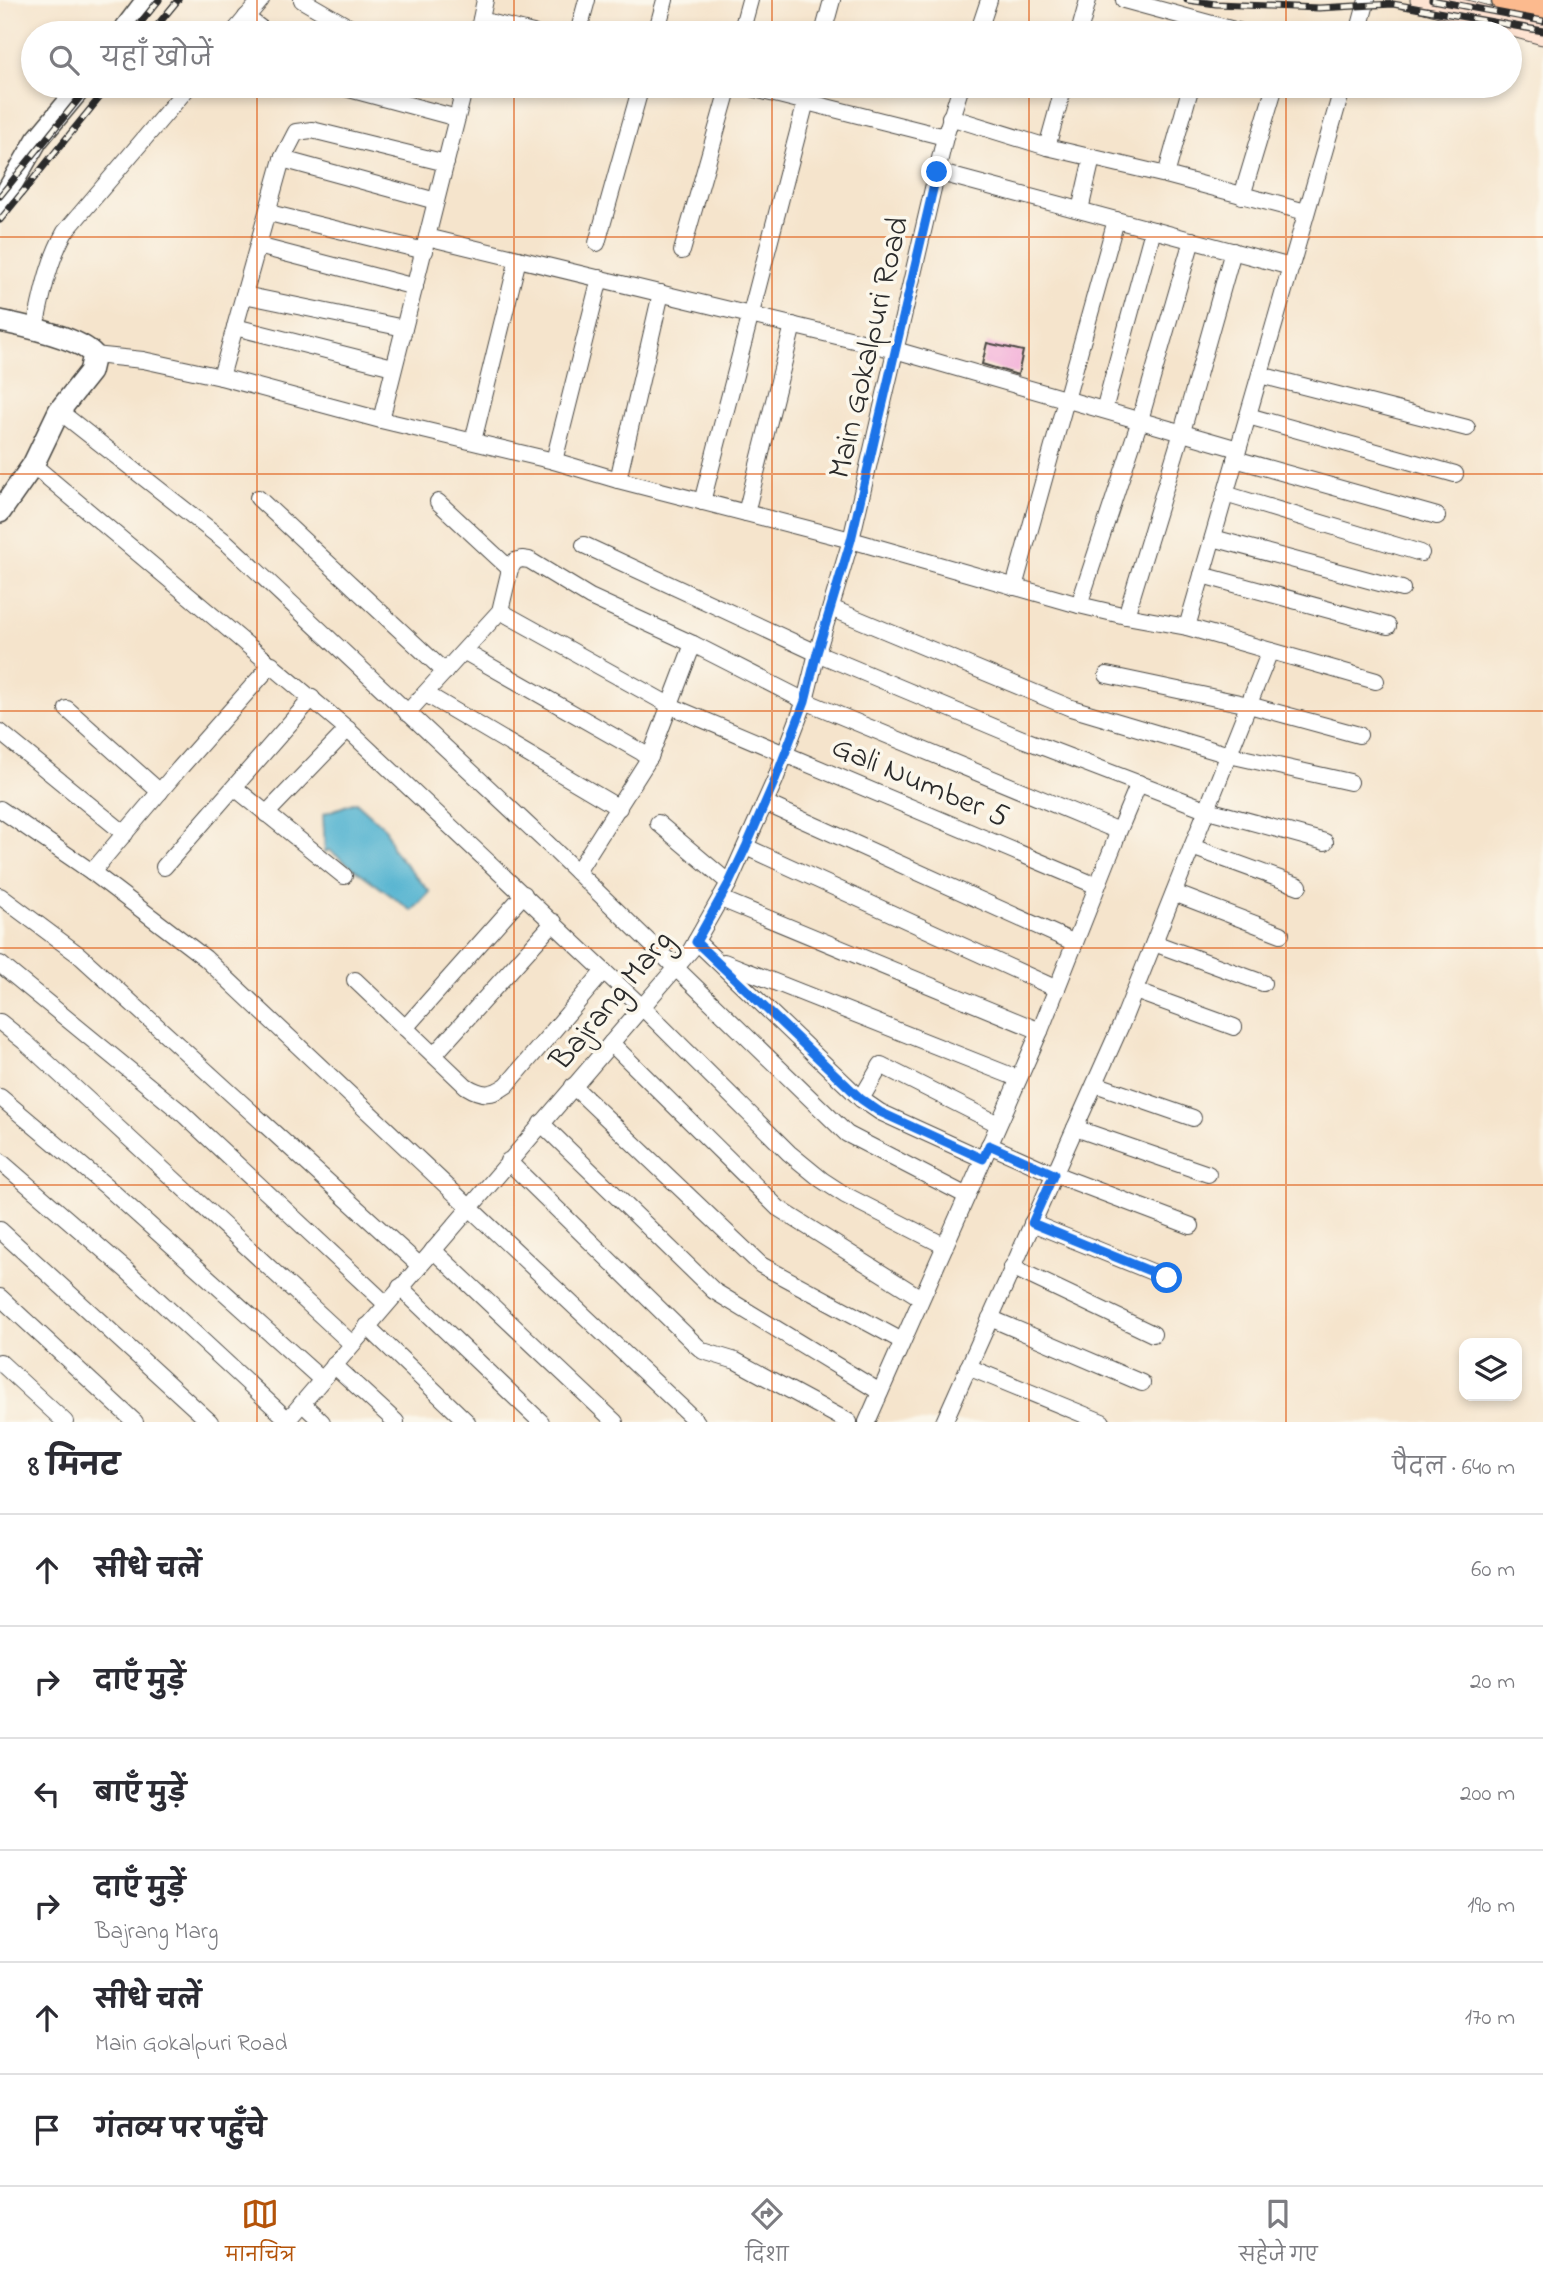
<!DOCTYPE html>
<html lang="hi">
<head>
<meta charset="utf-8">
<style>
	:root { --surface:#fff; --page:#f2f2f3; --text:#2b2b33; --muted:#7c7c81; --line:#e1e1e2; --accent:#b45309 }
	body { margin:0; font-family:"Indie Flower","Playpen Sans Deva",sans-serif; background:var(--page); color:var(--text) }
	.controls { position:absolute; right:21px; bottom:21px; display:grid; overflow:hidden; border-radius:14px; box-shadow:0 4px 10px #0003 }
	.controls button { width:63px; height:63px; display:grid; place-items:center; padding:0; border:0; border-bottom:2px solid var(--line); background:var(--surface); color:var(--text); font:35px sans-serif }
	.stop { position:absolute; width:21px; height:21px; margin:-16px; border:5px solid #1a73e8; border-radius:50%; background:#fff }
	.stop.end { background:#1a73e8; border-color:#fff; box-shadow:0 2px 7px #0008 }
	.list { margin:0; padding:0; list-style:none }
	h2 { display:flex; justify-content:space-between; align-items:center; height:91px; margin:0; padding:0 28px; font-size:30px }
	h2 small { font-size:23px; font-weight:400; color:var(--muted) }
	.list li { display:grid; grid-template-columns:46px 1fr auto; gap:21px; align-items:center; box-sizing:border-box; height:112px; padding:0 28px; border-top:2px solid var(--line) }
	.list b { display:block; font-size:26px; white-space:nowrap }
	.list p { margin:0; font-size:23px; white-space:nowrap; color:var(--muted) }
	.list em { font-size:23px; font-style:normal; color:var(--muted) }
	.icon { flex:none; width:38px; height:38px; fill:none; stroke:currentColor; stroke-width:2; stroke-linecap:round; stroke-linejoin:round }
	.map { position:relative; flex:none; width:1543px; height:1422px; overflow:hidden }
	.search { position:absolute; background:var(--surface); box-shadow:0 4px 10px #0003; left:21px; right:21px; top:21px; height:77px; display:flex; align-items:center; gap:18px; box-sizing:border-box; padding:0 24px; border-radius:38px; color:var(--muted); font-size:26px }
	.sheet { height:763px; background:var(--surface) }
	nav { display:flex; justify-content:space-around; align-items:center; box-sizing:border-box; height:98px; border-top:2px solid var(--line); background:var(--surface); font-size:19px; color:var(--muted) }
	nav a { display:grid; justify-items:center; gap:4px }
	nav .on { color:var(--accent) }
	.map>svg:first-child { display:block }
	.water { fill:#52b3d0; stroke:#3e6f7e; stroke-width:2 }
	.building { fill:#f2a5d5 }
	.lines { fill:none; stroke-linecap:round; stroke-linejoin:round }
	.minor-casing { stroke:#494743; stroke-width:18 }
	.tertiary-casing { stroke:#494743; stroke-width:24 }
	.secondary-casing { stroke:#494743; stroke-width:25 }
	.trunk-casing { stroke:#494743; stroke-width:31 }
	.minor { stroke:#fff; stroke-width:16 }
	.tertiary { stroke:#fff; stroke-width:21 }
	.secondary { stroke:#fee3d2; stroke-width:23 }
	.trunk { stroke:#fcba8e; stroke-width:28 }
	.rail-casing { stroke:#2b2b2b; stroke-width:7 }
	.rail { stroke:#fbf7ec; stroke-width:4.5; stroke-dasharray:13; stroke-linecap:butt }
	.route { stroke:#1a73e8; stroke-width:9 }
	.grid { fill:none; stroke:#df570e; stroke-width:2; stroke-opacity:0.55 }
	.labels { text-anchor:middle; stroke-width:7; stroke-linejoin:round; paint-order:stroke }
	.street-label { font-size:32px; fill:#2b2b2b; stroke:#fbf7ec }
</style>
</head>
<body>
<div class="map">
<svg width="1543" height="1422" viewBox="0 0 1543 1422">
	<rect width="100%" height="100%" fill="#fbf7ec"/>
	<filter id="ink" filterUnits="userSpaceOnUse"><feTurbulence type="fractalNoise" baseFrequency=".0143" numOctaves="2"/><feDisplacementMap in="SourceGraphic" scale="14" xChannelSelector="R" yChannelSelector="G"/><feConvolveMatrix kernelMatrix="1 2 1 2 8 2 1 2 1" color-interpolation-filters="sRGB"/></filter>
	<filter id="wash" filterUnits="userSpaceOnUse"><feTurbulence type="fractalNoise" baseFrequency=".00686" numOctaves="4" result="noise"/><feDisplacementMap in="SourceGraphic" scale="28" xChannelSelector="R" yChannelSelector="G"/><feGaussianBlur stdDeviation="1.57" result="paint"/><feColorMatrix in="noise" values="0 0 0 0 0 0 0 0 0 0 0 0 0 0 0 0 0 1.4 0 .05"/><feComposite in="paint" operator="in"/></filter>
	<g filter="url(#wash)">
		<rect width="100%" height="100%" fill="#f5e4cc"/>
		<polygon class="water" points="356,802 386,829 393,850 430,892 412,911 329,850 325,852 323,814"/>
		<g id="blocks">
			<polygon class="building" points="987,343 1023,351 1018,375 982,364"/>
		</g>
	</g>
	<g filter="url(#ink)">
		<use href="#blocks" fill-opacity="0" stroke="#494743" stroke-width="2"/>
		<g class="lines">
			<defs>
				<g id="minor">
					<polyline points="302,0 359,33"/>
					<polyline points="1124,0 1245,33"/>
					<polyline points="246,17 267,33"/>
					<polyline points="481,20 533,33"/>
					<polyline points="233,33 261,0"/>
					<polyline points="478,33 485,0"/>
					<polyline points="578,33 587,0"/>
					<polyline points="656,33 665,0"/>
					<polyline points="741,33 750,0"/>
					<polyline points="823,33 832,0"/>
					<polyline points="978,33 989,0"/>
					<polyline points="1079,33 1088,0"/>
					<polyline points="1358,33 1367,0"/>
					<polyline points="338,86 457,118"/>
					<polyline points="743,86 945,137"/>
					<polyline points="950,117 1047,147 1166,175 1306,212"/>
					<polyline points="1047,147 1064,86"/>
					<polyline points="282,159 436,201"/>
					<polyline points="937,172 1291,267"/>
					<polyline points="1166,175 1191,86"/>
					<polyline points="1242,196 1275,86"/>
					<polyline points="1080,210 1092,158"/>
					<polyline points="269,213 425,251"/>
					<polyline points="427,237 895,350 1238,449"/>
					<polyline points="597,243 641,86"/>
					<polyline points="258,246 415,287"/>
					<polyline points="682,251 729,86"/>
					<polyline points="244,295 404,328"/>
					<polyline points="235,327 393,367"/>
					<path d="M35 328C42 296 48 262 65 232L189 86"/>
					<polyline points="94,355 143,360 221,377 381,420 554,461 618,480 851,540 1079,605 1126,616 1187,627 1376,681"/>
					<polyline points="1260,375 1467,428"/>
					<polyline points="221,377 282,159 296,132 312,130 446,163"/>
					<polyline points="1104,410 1153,230"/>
					<polyline points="59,411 227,543 547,843 847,1134 967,1196"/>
					<polyline points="1248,416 1455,474"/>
					<polyline points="381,420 465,86"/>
					<polyline points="473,441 518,259"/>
					<polyline points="1235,459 1437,516"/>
					<polyline points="554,461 600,278"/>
					<polyline points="33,465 345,727 642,1007 789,1153 822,1180 845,1195 945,1246"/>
					<polyline points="618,480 661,293"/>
					<polyline points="1225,494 1421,553"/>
					<polyline points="258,498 445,672"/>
					<polyline points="438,502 510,569"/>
					<polyline points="702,502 810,86"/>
					<polyline points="746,513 793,325"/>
					<polyline points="1213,538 1402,589"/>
					<polyline points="584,545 817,653 1025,740 1208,810 1325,842"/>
					<polyline points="1202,575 1388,626"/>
					<polyline points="1014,587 1116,220"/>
					<polyline points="1079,605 1140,420 1192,240"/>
					<polyline points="831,608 1071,708 1229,755 1350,782"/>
					<polyline points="500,611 671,706 1097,886"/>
					<polyline points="1126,616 1182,432 1233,251"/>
					<polyline points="1187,627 1343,86"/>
					<polyline points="465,652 650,757"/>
					<polyline points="1107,675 1249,705 1359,735"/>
					<polyline points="426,694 619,808"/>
					<polyline points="67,709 160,792"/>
					<polyline points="407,713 500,611 510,569 515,561 522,559 529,560 590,597 693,644 805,701 1116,830 1117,835 1114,844 1040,1031 867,1422"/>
					<polyline points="0,732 125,834"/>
					<polyline points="235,788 344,876"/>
					<polyline points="765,803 1075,943"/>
					<polyline points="0,809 92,872 205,958 697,1422"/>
					<polyline points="266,814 348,729"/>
					<polyline points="658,823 729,883"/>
					<polyline points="1117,835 1139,783"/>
					<polyline points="746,847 1057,989"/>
					<polyline points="1192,847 1299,886"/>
					<polyline points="164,867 312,698"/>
					<polyline points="92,872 179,769 272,664"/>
					<polyline points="577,872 650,757 693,644"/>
					<polyline points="1174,893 1281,934"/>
					<polyline points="0,896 79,955 419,1265"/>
					<polyline points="721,899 1040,1031"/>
					<polyline points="696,941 861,1099 880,1112 983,1159"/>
					<polyline points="1154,943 1263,983"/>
					<polyline points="724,962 1017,1078"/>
					<polyline points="0,964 183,1114 386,1304"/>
					<path d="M355 980 466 1086C482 1096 492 1096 507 1085L604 971"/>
					<polyline points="1135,991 1234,1027"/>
					<polyline points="0,1022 25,1042 352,1344"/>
					<polyline points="405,1028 524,894"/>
					<polyline points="611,1043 778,1208 921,1298"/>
					<polyline points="434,1055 554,922"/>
					<polyline points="1095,1084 1193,1118"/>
					<polyline points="573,1086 761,1265 902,1341"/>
					<polyline points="0,1097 106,1186 322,1380"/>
					<polyline points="861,1099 881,1065 998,1124"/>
					<polyline points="541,1123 714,1291 880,1392"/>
					<polyline points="1075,1128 1208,1174"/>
					<polyline points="989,1145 1054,1174 1191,1226"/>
					<polyline points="0,1161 125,1269 288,1420"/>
					<polyline points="508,1161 696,1345 703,1351 736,1361 849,1422"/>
					<polyline points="1032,1223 1167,1278"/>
					<polyline points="0,1230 210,1422"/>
					<polyline points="433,1250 615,1422"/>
					<polyline points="1012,1267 1153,1334"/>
					<polyline points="400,1287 541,1422"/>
					<polyline points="0,1297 135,1422"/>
					<polyline points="990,1318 1142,1383"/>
					<polyline points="367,1326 467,1422"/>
					<polyline points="0,1362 65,1422"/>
					<polyline points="334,1365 396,1422"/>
					<polyline points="968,1367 1102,1422"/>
					<polyline points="302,1403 322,1422"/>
					<polyline points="286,1422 691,950 729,883 775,780 805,701 817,653 851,540 945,137 961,86"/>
					<polyline points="944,1422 1121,1025 1270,651"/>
				</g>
				<g id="tertiary">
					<polyline points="122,33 147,0"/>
					<polyline points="0,204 37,140 82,86"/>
					<path d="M0 321C23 326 79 337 94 355L90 372 59 411 33 465 0 512"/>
				</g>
				<polyline id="secondary" points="1422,0 1543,33"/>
				<polyline id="trunk" points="1506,0 1543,9"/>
			</defs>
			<use href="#minor" class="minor-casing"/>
			<use href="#tertiary" class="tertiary-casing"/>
			<use href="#secondary" class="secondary-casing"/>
			<use href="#trunk" class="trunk-casing"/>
			<use href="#minor" class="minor"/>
			<use href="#tertiary" class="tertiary"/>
			<use href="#secondary" class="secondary"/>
			<use href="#trunk" class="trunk"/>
			<defs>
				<g id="rail">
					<polyline points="1187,0 1216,4 1319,8 1393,4 1543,31"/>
					<polyline points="1432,0 1543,21"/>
					<polyline points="132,33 159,0"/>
					<polyline points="151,33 178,0"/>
					<polyline points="0,196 89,86"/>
					<polyline points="0,220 109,86"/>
				</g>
			</defs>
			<use href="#rail" class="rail-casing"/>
			<use href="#rail" class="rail"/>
		</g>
	</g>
	<g class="lines" filter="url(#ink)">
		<polyline class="route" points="937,172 851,540 817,653 805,701 775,780 746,847 729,883 696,942 861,1099 880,1112 983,1159 989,1145 1054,1174 1032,1223 1167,1278"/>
	</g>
	<path class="grid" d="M257 0V33M514 0V33M772 0V33M1029 0V33M1286 0V33M257 86V1422M514 86V1422M772 86V1422M1029 86V1422M1286 86V1422M0 237H1543M0 474H1543M0 711H1543M0 948H1543M0 1185H1543"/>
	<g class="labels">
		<g class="street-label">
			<text transform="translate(867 347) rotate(-77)" y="11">Main Gokalpuri Road</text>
			<text transform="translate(921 780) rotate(23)" y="11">Gali Number 5</text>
			<text transform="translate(610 999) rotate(-50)" y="11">Bajrang Marg</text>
		</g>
	</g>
</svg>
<div class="controls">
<button><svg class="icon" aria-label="layers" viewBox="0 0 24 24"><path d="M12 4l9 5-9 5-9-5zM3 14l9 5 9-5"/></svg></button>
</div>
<div class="stop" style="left:1167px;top:1278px"></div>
<div class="stop end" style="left:937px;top:172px"></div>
<div class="search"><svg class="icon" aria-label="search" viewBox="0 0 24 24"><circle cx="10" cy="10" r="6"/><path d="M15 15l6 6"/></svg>यहाँ खोजें</div>
</div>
<section class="sheet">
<h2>8 मिनट<small>पैदल · 640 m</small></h2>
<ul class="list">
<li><svg class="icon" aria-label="ahead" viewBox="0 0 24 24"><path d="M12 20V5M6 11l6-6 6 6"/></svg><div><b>सीधे चलें</b></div><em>60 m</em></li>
<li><svg class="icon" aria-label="right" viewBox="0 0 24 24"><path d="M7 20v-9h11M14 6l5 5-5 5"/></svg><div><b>दाएँ मुड़ें</b></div><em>20 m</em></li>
<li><svg class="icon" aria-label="left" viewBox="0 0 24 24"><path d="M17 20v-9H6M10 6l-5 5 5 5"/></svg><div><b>बाएँ मुड़ें</b></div><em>200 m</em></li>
<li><svg class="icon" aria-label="right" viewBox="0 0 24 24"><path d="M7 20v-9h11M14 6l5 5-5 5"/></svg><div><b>दाएँ मुड़ें</b><p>Bajrang Marg</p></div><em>190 m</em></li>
<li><svg class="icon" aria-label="ahead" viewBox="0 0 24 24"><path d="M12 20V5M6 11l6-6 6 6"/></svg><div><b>सीधे चलें</b><p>Main Gokalpuri Road</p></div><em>170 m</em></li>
<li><svg class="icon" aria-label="arrive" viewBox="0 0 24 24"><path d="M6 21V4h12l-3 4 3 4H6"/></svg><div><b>गंतव्य पर पहुँचे</b></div></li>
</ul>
</section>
<nav>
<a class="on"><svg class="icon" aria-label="map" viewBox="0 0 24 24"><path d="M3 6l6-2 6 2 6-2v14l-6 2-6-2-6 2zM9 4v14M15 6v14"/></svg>मानचित्र</a>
<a><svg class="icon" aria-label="directions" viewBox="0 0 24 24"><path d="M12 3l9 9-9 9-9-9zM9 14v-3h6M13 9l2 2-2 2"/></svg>दिशा</a>
<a><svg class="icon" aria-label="saved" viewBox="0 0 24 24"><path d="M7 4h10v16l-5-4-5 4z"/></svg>सहेजे गए</a>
</nav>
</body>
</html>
